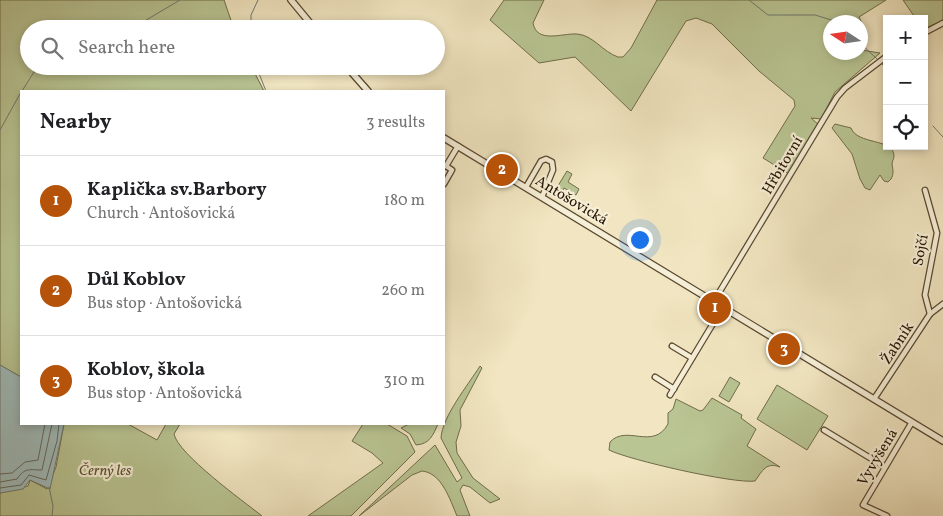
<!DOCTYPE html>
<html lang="en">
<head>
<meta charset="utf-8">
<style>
	:root { --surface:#fff; --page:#f2f2f2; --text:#202124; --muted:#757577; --line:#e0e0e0; --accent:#b45309 }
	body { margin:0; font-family:Vollkorn,serif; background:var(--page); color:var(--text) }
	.controls { position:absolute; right:15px; top:15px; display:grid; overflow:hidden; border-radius:0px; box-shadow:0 2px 8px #0003 }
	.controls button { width:45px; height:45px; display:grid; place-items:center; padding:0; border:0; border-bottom:1px solid var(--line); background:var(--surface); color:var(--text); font:25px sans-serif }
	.compass { position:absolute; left:823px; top:15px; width:45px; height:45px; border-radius:50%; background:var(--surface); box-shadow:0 2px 8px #0003; rotate:282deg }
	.you { position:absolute; left:639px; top:239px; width:18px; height:18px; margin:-12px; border:4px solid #fff; border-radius:50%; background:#1a73e8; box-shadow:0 0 0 8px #1a73e833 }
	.badge { display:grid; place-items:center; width:32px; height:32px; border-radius:50%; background:var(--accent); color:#fff; font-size:16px; font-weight:700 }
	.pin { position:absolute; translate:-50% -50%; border:2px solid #fff; box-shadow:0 1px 5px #0006 }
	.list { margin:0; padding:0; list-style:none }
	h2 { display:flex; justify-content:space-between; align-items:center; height:65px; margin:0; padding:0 20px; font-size:21px }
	h2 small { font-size:16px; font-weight:400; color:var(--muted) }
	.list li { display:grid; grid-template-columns:32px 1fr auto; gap:15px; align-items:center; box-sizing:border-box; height:90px; padding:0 20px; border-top:1px solid var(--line) }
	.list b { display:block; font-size:19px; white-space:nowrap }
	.list p { margin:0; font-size:16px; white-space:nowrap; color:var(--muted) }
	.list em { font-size:16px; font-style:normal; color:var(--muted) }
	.icon { flex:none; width:28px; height:28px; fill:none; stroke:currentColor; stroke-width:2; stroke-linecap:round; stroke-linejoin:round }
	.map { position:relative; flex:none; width:943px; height:516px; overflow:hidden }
	.search { position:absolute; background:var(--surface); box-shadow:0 2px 8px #0003; left:20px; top:20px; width:425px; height:55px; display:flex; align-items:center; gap:12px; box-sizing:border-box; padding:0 18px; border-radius:28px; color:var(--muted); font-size:19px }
	.panel { position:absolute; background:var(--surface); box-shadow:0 2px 8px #0003; left:20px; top:90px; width:425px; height:335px; border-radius:0px }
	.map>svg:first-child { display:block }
	.green { fill:#b9c593; stroke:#706c4a; fill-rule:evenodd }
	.water { fill:#9fbdbd; stroke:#6f7971 }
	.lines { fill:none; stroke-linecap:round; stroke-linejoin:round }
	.shore { stroke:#62685e; stroke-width:1 }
	.stream { stroke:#6f7971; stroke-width:1 }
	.minor-casing { stroke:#594830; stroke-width:7 }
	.tertiary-casing { stroke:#594830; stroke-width:8 }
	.minor { stroke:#f6efd7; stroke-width:4.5 }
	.tertiary { stroke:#f6efd7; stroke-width:5.5 }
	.labels { text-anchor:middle; stroke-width:4.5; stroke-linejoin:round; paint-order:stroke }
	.street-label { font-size:15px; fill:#261400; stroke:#f6efd7 }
	.park-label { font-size:15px; font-style:italic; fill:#595233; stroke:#f6efd7 }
</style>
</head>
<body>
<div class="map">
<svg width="943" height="516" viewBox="0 0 943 516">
	<rect width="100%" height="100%" fill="#f1e6c1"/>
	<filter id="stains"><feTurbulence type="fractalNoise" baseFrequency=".004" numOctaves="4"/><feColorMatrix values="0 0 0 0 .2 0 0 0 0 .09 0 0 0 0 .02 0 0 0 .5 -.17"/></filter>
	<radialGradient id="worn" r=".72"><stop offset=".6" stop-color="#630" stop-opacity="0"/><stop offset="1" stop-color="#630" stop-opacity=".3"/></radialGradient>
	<g class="green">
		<polygon points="0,0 224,0 234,29 29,29 29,66 251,66 264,91 21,91 21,377 0,365"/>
		<path d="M504 0H544L533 23C537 44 562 33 577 34 593 35 603 52 618 57H623L631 48 657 0H886L859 17 866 32 861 50 880 53 835 92 821 119 811 118 819 125 789 174 763 158 795 106 794 100 759 71 712 24 696 18 686 21 631 111 575 57 539 63 490 20ZM830 22H860V52H830Z"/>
		<polygon points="903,0 943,0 943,20 924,29 924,19 916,19"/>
		<path d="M835 124 851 128C857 145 894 138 894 156 894 159 892 161 892 164 893 170 894 174 891 179L888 182 884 181 880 175 870 190 865 188 860 179 852 154 832 128Z"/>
		<polygon points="567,171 572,174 568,182 579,189 576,195 564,188 560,198 553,194"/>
		<path d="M480 366 482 368 460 410 461 426 456 442 457 453 473 478 500 499 490 503 470 487 463 485 460 490 470 516H457C450 500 442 473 422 471L412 475 359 516 435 445 457 482 462 478 441 438C442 417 468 385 480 366Z"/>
		<polygon points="730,377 740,383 729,402 719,396"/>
		<polygon points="777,385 828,416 807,450 757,419"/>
		<path d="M712 398 742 415 741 418 756 429 747 446 780 467C766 462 763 470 755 481 734 484 629 460 609 450L610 442C627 424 653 451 668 424V413L673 409 676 399 700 411 703 410Z"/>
		<path d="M64 424H128L157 440 166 424H180L174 434C178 454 243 501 262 516H0V493L28 486 30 480 47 489 56 467Z"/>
		<polygon points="363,424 387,424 407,436 415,452 351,516 308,516 383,463 372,453 352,441"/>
		<path d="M409 424H438C433 435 430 444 416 445L410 434 401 428Z"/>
	</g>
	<polygon class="water" points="0,365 21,377 21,424 64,424 50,489 30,480 23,489 0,493"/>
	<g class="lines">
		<g class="shore">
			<polyline points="0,474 12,473 25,462 38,460 45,424"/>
			<path d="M0 482 17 479C25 467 30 470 42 470L52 424"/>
			<polyline points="0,488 21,485 29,475 46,480 57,441 59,424"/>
		</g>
		<g class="stream">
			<polyline points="749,0 768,15 815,15 838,22"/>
			<polyline points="131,29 180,0"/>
			<polyline points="251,29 251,15 258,0"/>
			<polyline points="860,43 877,59"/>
			<polyline points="881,63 887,69"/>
			<polyline points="256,66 266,91"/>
			<polyline points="22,91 34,72 52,66"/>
			<polyline points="933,126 943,137"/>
			<polyline points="0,130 21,92"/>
			<polyline points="49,487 53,506 52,516"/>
		</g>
		<defs>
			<g id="minor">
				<polyline points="924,33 943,23"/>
				<polyline points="444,165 446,166 458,146"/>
				<polyline points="444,184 452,170 446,166"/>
				<polyline points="526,187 541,161 546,159 552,162 553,170 542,197"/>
				<polyline points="925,190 937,233 925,295 930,314"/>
				<polyline points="714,301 837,97 845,88 887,56"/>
				<polyline points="672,346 692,358"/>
				<polyline points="655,377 674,389"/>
				<polyline points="670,395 723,307"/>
				<polyline points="874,399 930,314 943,304"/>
				<polyline points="824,430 885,467"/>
				<polyline points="887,516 863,505 912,422"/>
			</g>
			<g id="tertiary">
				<polyline points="291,0 315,29"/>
				<polyline points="346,66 368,91"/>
				<polyline points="444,138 943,441"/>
			</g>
		</defs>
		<use href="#minor" class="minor-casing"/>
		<use href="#tertiary" class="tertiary-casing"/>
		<use href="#minor" class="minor"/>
		<use href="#tertiary" class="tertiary"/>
	</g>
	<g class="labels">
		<g class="street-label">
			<text transform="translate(782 165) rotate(-59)" y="5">Hřbitovní</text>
			<text transform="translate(572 200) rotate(31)" y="5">Antošovická</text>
			<text transform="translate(920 250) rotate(-80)" y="5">Sojčí</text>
			<text transform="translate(897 343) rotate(-57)" y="5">Žabník</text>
			<text transform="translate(877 457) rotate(-59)" y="5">Vyvýšená</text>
		</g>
		<g class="park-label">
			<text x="105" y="475">Černý les</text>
		</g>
	</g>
	<rect width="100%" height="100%" filter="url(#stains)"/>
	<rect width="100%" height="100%" fill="url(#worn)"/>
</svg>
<div class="controls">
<button>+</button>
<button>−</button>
<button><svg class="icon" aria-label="locate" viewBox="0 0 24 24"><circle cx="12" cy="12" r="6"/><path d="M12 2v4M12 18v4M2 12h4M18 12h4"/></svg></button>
</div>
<svg class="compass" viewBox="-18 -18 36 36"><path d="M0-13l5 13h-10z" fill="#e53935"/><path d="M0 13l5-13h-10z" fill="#757577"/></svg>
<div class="you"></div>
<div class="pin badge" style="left:715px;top:308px">1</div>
<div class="pin badge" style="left:502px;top:170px">2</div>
<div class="pin badge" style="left:784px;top:349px">3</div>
<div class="search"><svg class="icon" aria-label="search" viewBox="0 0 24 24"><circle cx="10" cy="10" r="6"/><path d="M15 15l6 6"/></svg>Search here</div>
<section class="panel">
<h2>Nearby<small>3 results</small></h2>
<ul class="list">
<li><span class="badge">1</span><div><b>Kaplička sv.Barbory</b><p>Church · Antošovická</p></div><em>180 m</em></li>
<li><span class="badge">2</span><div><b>Důl Koblov</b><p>Bus stop · Antošovická</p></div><em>260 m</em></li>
<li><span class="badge">3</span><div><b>Koblov, škola</b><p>Bus stop · Antošovická</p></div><em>310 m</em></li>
</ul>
</section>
</div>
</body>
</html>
